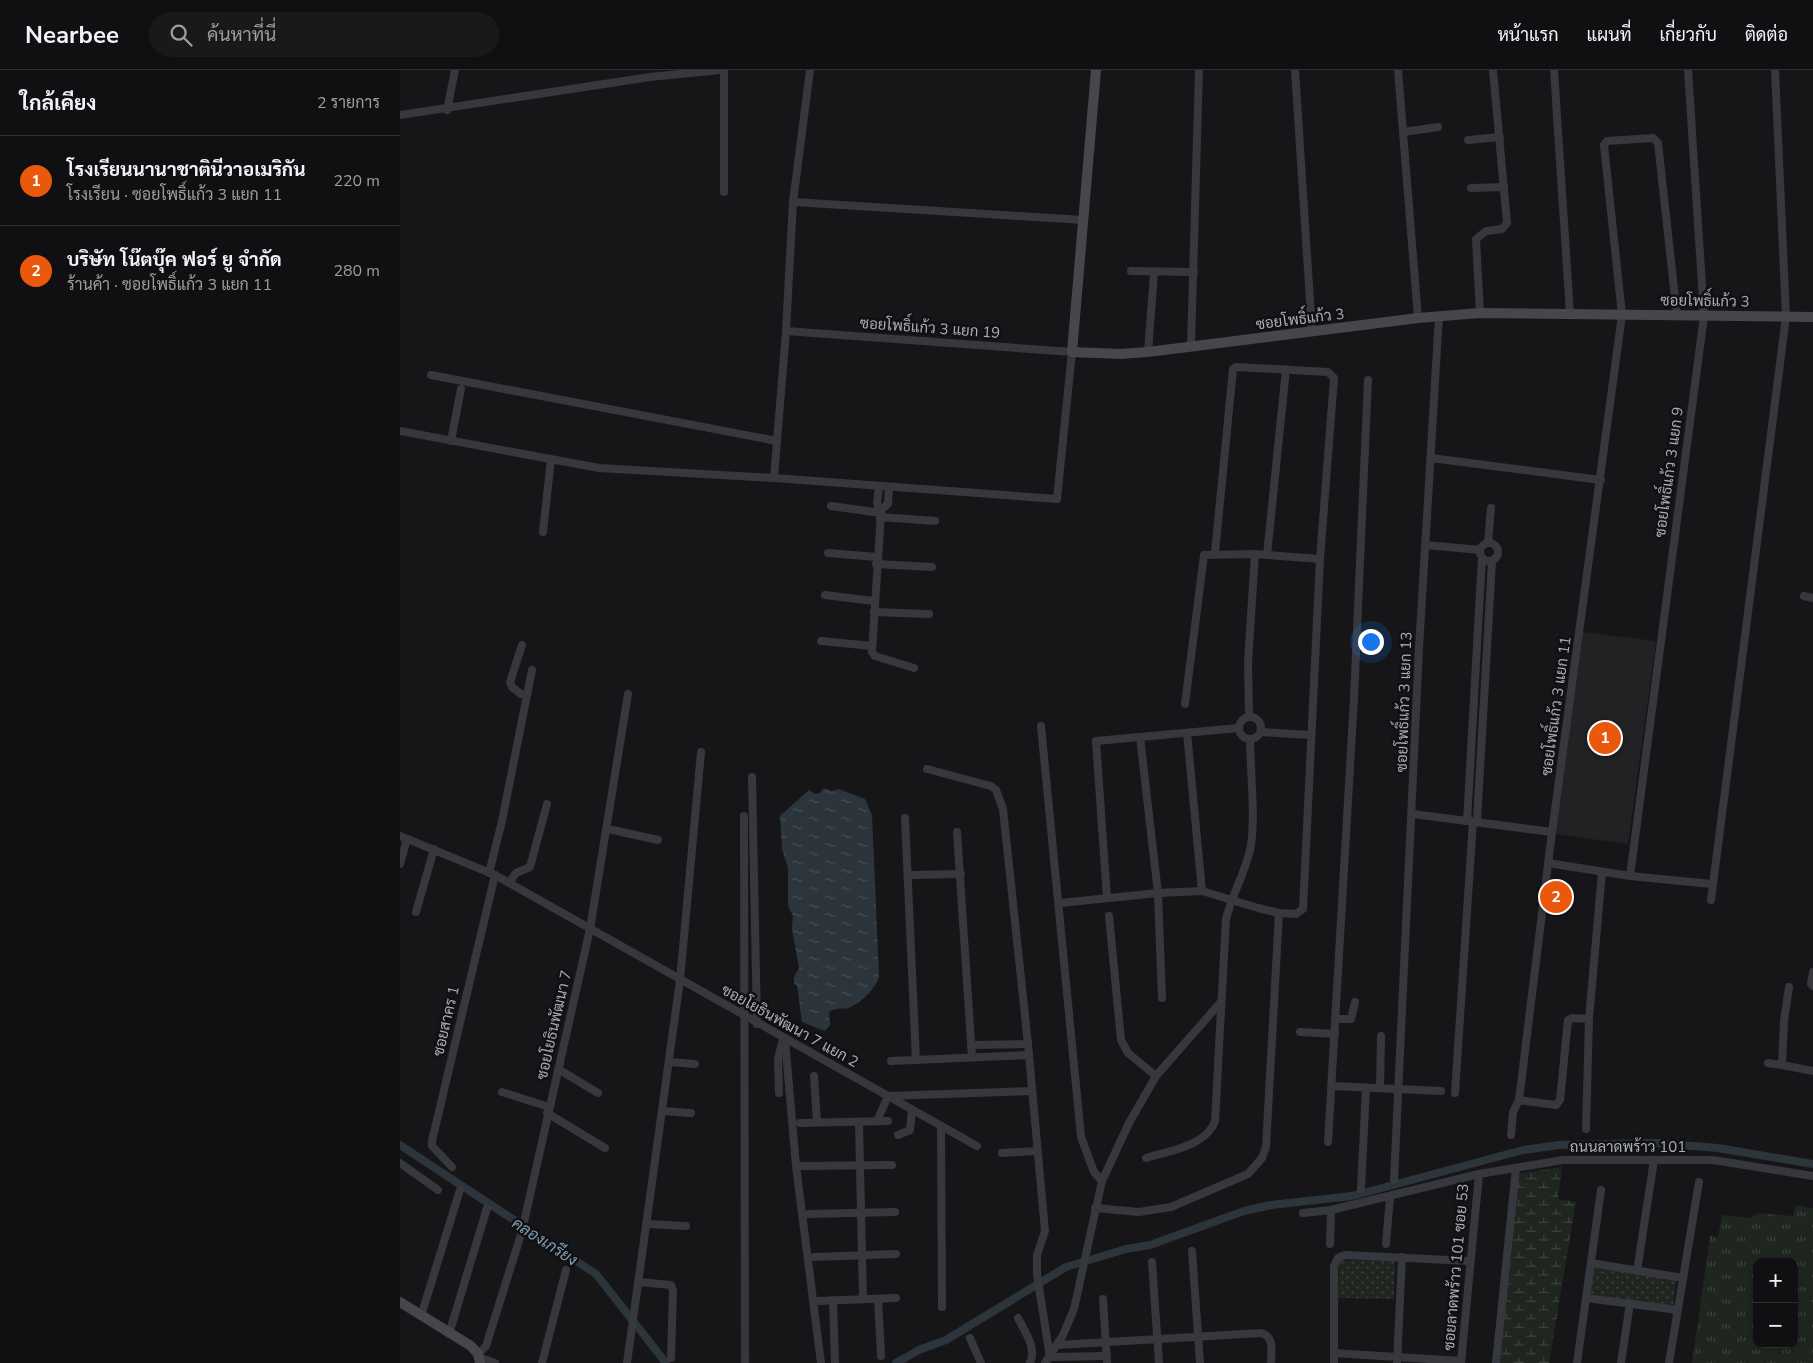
<!DOCTYPE html>
<html lang="th">
<head>
<meta charset="utf-8">
<style>
	:root { --surface:#101012; --page:#19191b; --text:#f1f3f6; --muted:#9c9d9f; --line:#303032; --accent:#ea580c }
	body { margin:0; font-family:"Nunito Sans",Sarabun,sans-serif; background:var(--page); color:var(--text) }
	.controls { position:absolute; right:15px; bottom:15px; display:grid; overflow:hidden; border-radius:10px; box-shadow:0 2px 12px #0003 }
	.controls button { width:45px; height:45px; display:grid; place-items:center; padding:0; border:0; border-bottom:1px solid var(--line); background:var(--surface); color:var(--text); font:25px sans-serif }
	.you { position:absolute; left:970px; top:571px; width:18px; height:18px; margin:-12px; border:4px solid #fff; border-radius:50%; background:#1a73e8; box-shadow:0 0 0 8px #1a73e833 }
	.badge { display:grid; place-items:center; width:32px; height:32px; border-radius:50%; background:var(--accent); color:#fff; font-size:16px; font-weight:700 }
	.pin { position:absolute; translate:-50% -50%; border:2px solid #fff; box-shadow:0 1px 5px #0006 }
	.list { margin:0; padding:0; list-style:none }
	h2 { display:flex; justify-content:space-between; align-items:center; height:65px; margin:0; padding:0 20px; font-size:21px }
	h2 small { font-size:16px; font-weight:400; color:var(--muted) }
	.list li { display:grid; grid-template-columns:32px 1fr auto; gap:15px; align-items:center; box-sizing:border-box; height:90px; padding:0 20px; border-top:1px solid var(--line) }
	.list b { display:block; font-size:19px; white-space:nowrap }
	.list p { margin:0; font-size:16px; white-space:nowrap; color:var(--muted) }
	.list em { font-size:16px; font-style:normal; color:var(--muted) }
	.icon { flex:none; width:28px; height:28px; fill:none; stroke:currentColor; stroke-width:2; stroke-linecap:round; stroke-linejoin:round }
	.map { position:relative; flex:none; width:1413px; height:1293px; overflow:hidden }
	header { display:flex; align-items:center; gap:30px; box-sizing:border-box; height:70px; padding:0 25px; background:var(--surface); border-bottom:1px solid var(--line) }
	header strong { font-size:24px }
	nav { display:flex; gap:28px; margin-inline-start:auto; font-size:18px }
	.search { width:350px; height:45px; background:var(--page); display:flex; align-items:center; gap:12px; box-sizing:border-box; padding:0 18px; border-radius:28px; color:var(--muted); font-size:19px }
	main { display:flex }
	aside { flex:1; background:var(--surface) }
	.map>svg:first-child { display:block }
	.built { fill:#222225 }
	.grass { fill:url(#grass-tufts); fill-rule:evenodd }
	.wetland { fill:url(#wetland-marsh) }
	.garden { fill:url(#garden-dots) }
	.water { fill:url(#water-ripples) }
	.lines { fill:none; stroke-linecap:round; stroke-linejoin:round }
	.canal { stroke:#2c353c; stroke-width:8 }
	.street { stroke:#37383d; stroke-width:8 }
	.secondary { stroke:#45474d; stroke-width:10 }
	.labels { text-anchor:middle; stroke-width:5; stroke-linejoin:round; paint-order:stroke }
	.street-label { font-size:15px; fill:#a8adb8; stroke:#111113 }
	.water-label { font-size:16px; font-style:italic; fill:#7f9bb3; stroke:#111113 }
</style>
</head>
<body>
<header>
<strong>Nearbee</strong>
<div class="search"><svg class="icon" aria-label="search" viewBox="0 0 24 24"><circle cx="10" cy="10" r="6"/><path d="M15 15l6 6"/></svg>ค้นหาที่นี่</div>
<nav><a>หน้าแรก</a><a>แผนที่</a><a>เกี่ยวกับ</a><a>ติดต่อ</a></nav>
</header>
<main>
<aside>
<h2>ใกล้เคียง<small>2 รายการ</small></h2>
<ul class="list">
<li><span class="badge">1</span><div><b>โรงเรียนนานาชาตินีวาอเมริกัน</b><p>โรงเรียน · ซอยโพธิ์แก้ว 3 แยก 11</p></div><em>220 m</em></li>
<li><span class="badge">2</span><div><b>บริษัท โน๊ตบุ๊ค ฟอร์ ยู จำกัด</b><p>ร้านค้า · ซอยโพธิ์แก้ว 3 แยก 11</p></div><em>280 m</em></li>
</ul>
</aside>
<div class="map">
<svg width="1413" height="1293" viewBox="0 0 1413 1293">
	<defs>
		<pattern id="grass-tufts" width="24" height="20" patternUnits="userSpaceOnUse" patternTransform="scale(1.25)"><rect width="24" height="20" fill="#1e261f"/><path d="M3 7l-1-3M5 7V3M7 7l1-3M15 17l-1-3M17 17v-4M19 17l1-3" fill="none" stroke="#3c433d"/></pattern>
		<pattern id="wetland-marsh" width="20" height="14" patternUnits="userSpaceOnUse" patternTransform="scale(1.25)"><rect width="20" height="14" fill="#1e261f"/><path d="M1 5h8M5 5V1M11 12h8M15 12V8" fill="none" stroke="#3c433d"/></pattern>
		<pattern id="garden-dots" width="8" height="8" patternUnits="userSpaceOnUse" patternTransform="scale(1.25)"><rect width="8" height="8" fill="#1e261f"/><path d="M2 2h.1M6 6h.1" fill="none" stroke="#3c433d" stroke-width="1.8" stroke-linecap="round"/></pattern>
		<pattern id="water-ripples" width="26" height="14" patternUnits="userSpaceOnUse" patternTransform="scale(1.25)"><rect width="26" height="14" fill="#2c353c"/><path d="M2 4q2-2 4 0t4 0M15 11q2-2 4 0t4 0" fill="none" stroke="#485056"/></pattern>
	</defs>
	<rect width="100%" height="100%" fill="#161618"/>
	<polygon class="built" points="1182,562 1256,571 1228,774 1154,764"/>
	<path class="grass" d="M1396 1135 1413 1138V1293H1292L1310 1166 1318 1167 1322 1145 1350 1148 1357 1143 1393 1146ZM1357 1192H1394V1274H1357Z"/>
	<polygon class="wetland" points="1162,1097 1158,1129 1176,1132 1149,1293 1098,1293 1117,1104"/>
	<g class="garden">
		<polygon points="939,1190 995,1191 994,1229 938,1228"/>
		<polygon points="1193,1197 1277,1209 1273,1236 1189,1224"/>
	</g>
	<path class="water" d="M424 718 431 721 439 719 465 729 472 745 479 907C475 919 461 933 448 938 441 940 439 936 429 942L430 955 425 961 402 952 397 915 394 914V907L399 898 392 859 393 846 388 836V798L382 779 380 746 409 720 415 724 420 723Z"/>
	<g class="lines">
		<g class="canal">
			<polyline points="0,1075 196,1204 266,1293"/>
			<polyline points="496,1293 519,1280 546,1270 666,1197 726,1179 750,1175 844,1141 871,1135 952,1126 1123,1080 1159,1075 1254,1073 1318,1078 1413,1094"/>
		</g>
		<g class="street">
			<polyline points="895,0 912,262"/>
			<polyline points="998,0 1018,248"/>
			<polyline points="1154,0 1170,244"/>
			<polyline points="47,40 55,0"/>
			<polyline points="0,45 250,7 320,0"/>
			<polyline points="1003,62 1038,57"/>
			<polyline points="1068,70 1100,67"/>
			<polyline points="1071,118 1104,117"/>
			<polyline points="324,122 324,0"/>
			<polyline points="393,132 683,150"/>
			<polyline points="731,201 794,202"/>
			<polyline points="1080,243 1076,169 1086,161 1102,159 1107,153 1093,0"/>
			<polyline points="791,276 799,0"/>
			<polyline points="748,282 754,203"/>
			<polyline points="31,305 377,371"/>
			<polyline points="0,361 199,398 374,408 657,429 672,282 386,261"/>
			<polyline points="51,371 61,319"/>
			<polyline points="1031,388 1201,410"/>
			<polyline points="374,408 386,261 393,132 410,0"/>
			<polyline points="479,417 477,433 481,443 472,582 475,586 514,598"/>
			<polyline points="431,436 481,443"/>
			<polyline points="481,440 488,434 489,417"/>
			<polyline points="480,447 535,451"/>
			<polyline points="143,462 151,389"/>
			<circle cx="1089" cy="482" r="9"/>
			<polyline points="1088,473 1091,438"/>
			<polyline points="1026,475 1080,480"/>
			<polyline points="428,483 477,487"/>
			<polyline points="867,485 886,299"/>
			<polyline points="476,494 532,497"/>
			<polyline points="425,525 474,531"/>
			<polyline points="1404,526 1413,528"/>
			<polyline points="474,542 529,544"/>
			<polyline points="421,571 472,576"/>
			<polyline points="121,624 112,617 110,612 122,575"/>
			<polyline points="785,634 804,485 855,484 920,489"/>
			<polyline points="849,646 848,592 855,484"/>
			<circle cx="850" cy="658" r="11"/>
			<polyline points="641,656 681,1067 694,1102 702,1111"/>
			<polyline points="861,662 911,665"/>
			<polyline points="787,663 802,821"/>
			<polyline points="740,667 758,823 762,928"/>
			<polyline points="527,699 591,716 596,720 603,739 628,974 645,1161 637,1185 637,1205 650,1287 707,1286"/>
			<polyline points="352,707 357,954"/>
			<polyline points="1013,744 1152,762"/>
			<polyline points="344,746 345,1293"/>
			<polyline points="505,748 516,990"/>
			<polyline points="1067,751 1082,488"/>
			<polyline points="1077,751 1092,491"/>
			<polyline points="208,759 258,770"/>
			<polyline points="557,762 572,987"/>
			<polyline points="0,766 95,805 577,1076"/>
			<polyline points="1148,793 1230,806 1312,814"/>
			<polyline points="0,794 7,769"/>
			<polyline points="89,803 102,751 132,600"/>
			<polyline points="509,805 561,804"/>
			<polyline points="1230,806 1304,246 1288,0"/>
			<polyline points="109,813 116,803 130,797 147,734"/>
			<polyline points="707,828 696,671 839,658"/>
			<polyline points="1311,830 1386,247 1375,0"/>
			<polyline points="660,833 758,823 802,821 858,838 879,843 896,844 903,839 920,489 934,308 928,302 836,297 833,299 815,483"/>
			<polyline points="16,842 34,779"/>
			<polyline points="709,846 721,970 728,983 756,1006"/>
			<polyline points="1413,902 1411,914 1413,916"/>
			<polyline points="1389,917 1384,951 1382,995 1413,1001"/>
			<polyline points="935,949 951,949 955,932"/>
			<polyline points="900,962 935,964"/>
			<polyline points="385,970 396,1096 421,1293"/>
			<polyline points="571,975 628,974"/>
			<polyline points="491,991 629,985"/>
			<polyline points="269,992 295,994"/>
			<polyline points="1368,993 1382,995"/>
			<polyline points="158,999 198,1023"/>
			<polyline points="414,1006 417,1052"/>
			<polyline points="932,1016 1041,1021"/>
			<polyline points="980,1018 981,966"/>
			<polyline points="102,1022 149,1037"/>
			<polyline points="379,1023 378,989 383,969"/>
			<polyline points="1055,1023 1073,751"/>
			<polyline points="1119,1030 1152,762 1222,245 1204,75 1207,71 1253,68 1258,73 1277,246"/>
			<polyline points="1119,1030 1156,1035 1160,1030 1168,950 1172,948 1189,949 1202,802"/>
			<polyline points="263,1041 291,1043"/>
			<polyline points="147,1043 205,1078"/>
			<polyline points="477,1051 488,1026 632,1021"/>
			<polyline points="459,1052 463,1229"/>
			<polyline points="400,1053 488,1051"/>
			<polyline points="541,1057 542,1237"/>
			<polyline points="1186,1059 1189,949"/>
			<polyline points="498,1065 510,1060 512,1040"/>
			<polyline points="1111,1065 1113,1042 1119,1030"/>
			<polyline points="928,1072 954,628 968,310"/>
			<polyline points="602,1083 637,1081"/>
			<path d="M746 1088C769 1081 806 1076 815 1051L826 849C832 826 843 806 849 784 857 759 850 699 850 670"/>
			<polyline points="0,1093 38,1120"/>
			<polyline points="402,1096 492,1095"/>
			<polyline points="52,1097 32,1076 32,1071 95,805"/>
			<polyline points="994,1110 1019,578 1039,246"/>
			<polyline points="961,1119 966,1018"/>
			<polyline points="695,1138 739,1142 771,1137 848,1104 862,1088 866,1077 879,843"/>
			<polyline points="903,1143 931,1140 1079,1104 1163,1090 1313,1090 1413,1106"/>
			<polyline points="409,1144 495,1142"/>
			<polyline points="247,1154 286,1156"/>
			<polyline points="930,1174 931,1140"/>
			<polyline points="986,1174 990,1127"/>
			<polyline points="792,1181 800,1293"/>
			<polyline points="414,1187 496,1184"/>
			<polyline points="752,1192 759,1293"/>
			<polyline points="1191,1193 1283,1208"/>
			<polyline points="1237,1201 1254,1090"/>
			<polyline points="239,1212 271,1215 273,1221 271,1288"/>
			<polyline points="1186,1228 1278,1240"/>
			<polyline points="478,1229 481,1286"/>
			<polyline points="703,1229 707,1293"/>
			<polyline points="433,1230 435,1293"/>
			<polyline points="418,1231 496,1228"/>
			<polyline points="21,1246 60,1120"/>
			<path d="M618 1248C625 1262 637 1278 630 1293"/>
			<polyline points="49,1264 87,1138"/>
			<polyline points="570,1268 581,1293"/>
			<path d="M658 1275 861 1263C875 1267 871 1281 871 1293"/>
			<polyline points="934,1283 1061,1291"/>
			<polyline points="78,1284 86,1276 122,1161 190,859 228,624"/>
			<polyline points="81,1288 95,1293"/>
			<polyline points="142,1293 166,1200"/>
			<polyline points="227,1293 280,910 301,682"/>
			<polyline points="645,1293 663,1265 674,1239 702,1111 729,1053 756,1006 821,932"/>
			<polyline points="934,1293 934,1196 938,1188 945,1185 1069,1191"/>
			<polyline points="997,1293 1002,1187"/>
			<polyline points="1061,1293 1079,1104"/>
			<polyline points="1096,1293 1116,1098"/>
			<polyline points="1177,1293 1201,1120"/>
			<polyline points="1221,1293 1230,1233"/>
			<polyline points="1269,1293 1299,1112"/>
		</g>
		<g class="secondary">
			<polyline points="696,0 672,282 720,284 748,282 1018,248 1080,243 1413,247"/>
			<polyline points="0,1232 71,1276 78,1284 80,1293"/>
		</g>
	</g>
	<g class="labels">
		<g class="street-label">
			<text transform="translate(1305 231) rotate(1)" y="5">ซอยโพธิ์แก้ว 3</text>
			<text transform="translate(900 249) rotate(-7)" y="5">ซอยโพธิ์แก้ว 3</text>
			<text transform="translate(530 258) rotate(4)" y="5">ซอยโพธิ์แก้ว 3 แยก 19</text>
			<text transform="translate(1269 402) rotate(-82)" y="5">ซอยโพธิ์แก้ว 3 แยก 9</text>
			<text transform="translate(1004 632) rotate(-88)" y="5">ซอยโพธิ์แก้ว 3 แยก 13</text>
			<text transform="translate(1156 636) rotate(-82)" y="5">ซอยโพธิ์แก้ว 3 แยก 11</text>
			<text transform="translate(46 951) rotate(-77)" y="5">ซอยสาคร 1</text>
			<text transform="translate(154 955) rotate(-77)" y="5">ซอยโยธินพัฒนา 7</text>
			<text transform="translate(390 956) rotate(29)" y="5">ซอยโยธินพัฒนา 7 แยก 2</text>
			<text x="1228" y="1082">ถนนลาดพร้าว 101</text>
			<text transform="translate(1056 1197) rotate(-85)" y="5">ซอยลาดพร้าว 101 ซอย 53</text>
		</g>
		<g class="water-label">
			<text transform="translate(145 1171) rotate(33)" y="6">คลองเกรียง</text>
		</g>
	</g>
</svg>
<div class="controls">
<button>+</button>
<button>−</button>
</div>
<div class="you"></div>
<div class="pin badge" style="left:1205px;top:668px">1</div>
<div class="pin badge" style="left:1156px;top:827px">2</div>
</div>
</main>
</body>
</html>
